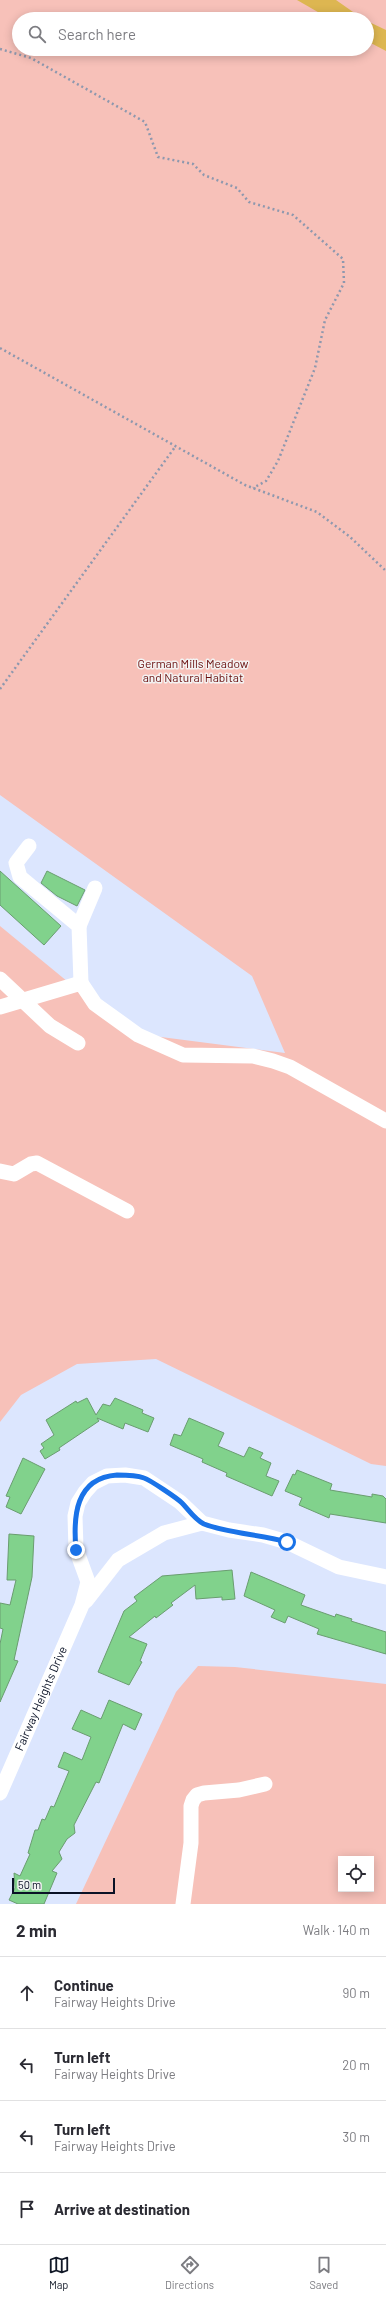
<!DOCTYPE html>
<html lang="en">
<head>
<meta charset="utf-8">
<style>
	:root { --surface:#fff; --page:#f2f2f3; --text:#2b2b33; --muted:#7c7c81; --line:#e1e1e2; --accent:#111827 }
	body { margin:0; font-family:Barlow,sans-serif; background:var(--page); color:var(--text) }
	.controls { position:absolute; right:12px; bottom:12px; display:grid; overflow:hidden; border-radius:0px; box-shadow:0 2px 10px #0003 }
	.controls button { width:36px; height:36px; display:grid; place-items:center; padding:0; border:0; border-bottom:1px solid var(--line); background:var(--surface); color:var(--text); font:20px sans-serif }
	.scale { position:absolute; left:12px; bottom:10px; width:103px; box-sizing:border-box; padding-left:4px; border:2px solid #0a1226; border-top:0; font-size:11px; line-height:14px; white-space:nowrap; color:#0a1226; -webkit-text-stroke:3px #f3f3f3; paint-order:stroke }
	.stop { position:absolute; width:12px; height:12px; margin:-9px; border:3px solid #1a73e8; border-radius:50%; background:#fff }
	.stop.end { background:#1a73e8; border-color:#fff; box-shadow:0 1px 4px #0008 }
	.list { margin:0; padding:0; list-style:none }
	h2 { display:flex; justify-content:space-between; align-items:center; height:52px; margin:0; padding:0 16px; font-size:17px }
	h2 small { font-size:13px; font-weight:400; color:var(--muted) }
	.list li { display:grid; grid-template-columns:26px 1fr auto; gap:12px; align-items:center; box-sizing:border-box; height:72px; padding:0 16px; border-top:1px solid var(--line) }
	.list b { display:block; font-size:15px; white-space:nowrap }
	.list p { margin:0; font-size:13px; white-space:nowrap; color:var(--muted) }
	.list em { font-size:13px; font-style:normal; color:var(--muted) }
	.icon { flex:none; width:22px; height:22px; fill:none; stroke:currentColor; stroke-width:2; stroke-linecap:round; stroke-linejoin:round }
	.map { position:relative; flex:none; width:386px; height:1904px; overflow:hidden }
	.search { position:absolute; background:var(--surface); box-shadow:0 2px 10px #0003; left:12px; right:12px; top:12px; height:44px; display:flex; align-items:center; gap:10px; box-sizing:border-box; padding:0 14px; border-radius:22px; color:var(--muted); font-size:15px }
	.sheet { height:340px; background:var(--surface) }
	nav { display:flex; justify-content:space-around; align-items:center; box-sizing:border-box; height:56px; border-top:1px solid var(--line); background:var(--surface); font-size:11px; color:var(--muted) }
	nav a { display:grid; justify-items:center; gap:2px }
	nav .on { color:var(--accent) }
	.map>svg:first-child { display:block }
	.green { fill:#f7c1b9; fill-rule:evenodd }
	.water { fill:#ddb651 }
	.building { fill:#81d28c; stroke:#6a9d70 }
	.lines { fill:none; stroke-linecap:round; stroke-linejoin:round }
	.path { stroke:#8e98ae; stroke-width:2.5; stroke-dasharray:2 3; stroke-linecap:butt }
	.minor { stroke:#fff; stroke-width:15 }
	.route { stroke:#1a73e8; stroke-width:5 }
	.labels { text-anchor:middle; stroke-width:3; stroke-linejoin:round; paint-order:stroke }
	.park-label { font-size:12px; fill:#690d0c; stroke:#f3f3f3 }
	.street-label { font-size:12px; fill:#0a1226; stroke:#f3f3f3 }
</style>
</head>
<body>
<div class="map">
<svg width="386" height="1904" viewBox="0 0 386 1904">
	<rect width="100%" height="100%" fill="#dce6fe"/>
	<g class="green">
		<path d="M0 0H386V1466L371 1464 156 1359 77 1364 21 1395 0 1422V926L130 1033 285 1053 252 976 0 795ZM19 19H367V49H19Z"/>
		<path d="M198 1666 235 1667 386 1684V1904H76L176 1692ZM341 1859H371V1889H341Z"/>
	</g>
	<g class="water">
		<polygon points="297,0 336,0 363,19 330,19"/>
		<polygon points="367,21 386,30 386,51 367,41"/>
	</g>
	<g class="building">
		<polygon points="0,871 61,926 44,945 0,905"/>
		<polygon points="47,871 85,890 77,906 57,896 41,883"/>
		<polygon points="87,1398 96,1415 103,1404 110,1406 115,1398 143,1410 142,1413 154,1418 148,1432 125,1423 123,1429 97,1418 99,1421 59,1448 60,1450 45,1459 40,1451 44,1448 41,1444 54,1435 46,1420 76,1401 77,1403"/>
		<polygon points="189,1418 224,1433 218,1446 244,1457 249,1447 263,1453 260,1458 271,1463 266,1476 279,1481 272,1496 226,1476 227,1473 202,1462 203,1459 170,1445 174,1434 181,1436"/>
		<polygon points="23,1458 45,1469 21,1514 6,1507 10,1497 6,1496"/>
		<polygon points="297,1470 332,1484 330,1490 372,1497 372,1494 383,1496 386,1499 386,1523 330,1514 329,1518 299,1505 302,1498 285,1491 293,1474 295,1475"/>
		<polygon points="9,1534 34,1536 32,1577 14,1660 18,1661 0,1702 0,1644 3,1629 0,1628 0,1603 10,1605 16,1580 7,1580"/>
		<polygon points="232,1570 235,1599 222,1600 222,1597 196,1599 195,1585 171,1603 173,1605 156,1618 155,1616 129,1637 147,1644 140,1661 142,1662 129,1685 98,1672 124,1611 137,1601 134,1597 162,1576"/>
		<polygon points="251,1572 305,1595 301,1605 335,1617 336,1614 352,1619 351,1621 386,1632 386,1654 317,1634 319,1629 288,1616 285,1623 271,1617 275,1610 244,1596"/>
		<polygon points="109,1700 142,1714 135,1730 123,1724 99,1783 96,1782 74,1825 75,1833 67,1839 59,1852 62,1859 52,1871 57,1873 44,1904 18,1904 9,1900 15,1888 14,1873 20,1876 30,1854 28,1853 35,1830 38,1830 42,1819 45,1820 51,1806 54,1807 69,1771 58,1767 64,1752 82,1760 91,1737 72,1729 81,1710 101,1719"/>
	</g>
	<g class="lines">
		<g class="path">
			<polyline points="0,49 31,58 145,122 158,157 193,164 204,175 237,188 249,202 293,215 343,259 344,283 325,320 315,368 278,461 266,481 253,488"/>
			<polyline points="0,348 245,485 317,512 349,536 386,571"/>
			<polyline points="0,689 175,447"/>
		</g>
		<g class="minor">
			<polyline points="29,846 16,863 20,877 79,926 81,983"/>
			<polyline points="79,926 95,888"/>
			<polyline points="0,979 50,1026 78,1043"/>
			<polyline points="0,1007 81,983 95,1004 138,1035 183,1055 253,1056 273,1061 290,1067 386,1121"/>
			<polyline points="0,1171 14,1174 31,1164 37,1163 127,1211"/>
			<polyline points="86,1601 118,1560 164,1533 202,1523"/>
			<path id="s1" d="M0 1793 82 1605 88 1582 76 1549 75 1516 78 1503 85 1492 93 1483 107 1476 125 1475 144 1478 180 1502 202 1523 229 1530 263 1535 287 1542 339 1567 386 1577"/>
			<polyline points="183,1904 191,1843 191,1806 193,1800 197,1795 204,1793 239,1790 265,1784"/>
		</g>
	</g>
	<g class="lines">
		<path class="route" d="M76 1550C73 1517 75 1478 117 1475 125 1475 136 1475 144 1478 150 1480 177 1498 182 1503 188 1509 195 1520 204 1524 230 1534 260 1534 287 1542"/>
	</g>
	<g class="labels">
		<g class="park-label">
			<text x="193" y="668">German Mills Meadow<tspan x="193" dy="14">and Natural Habitat</tspan></text>
		</g>
		<g class="street-label">
			<text dy="4" stroke="none"><textPath href="#s1" startOffset="103">Fairway Heights Drive</textPath></text>
		</g>
	</g>
</svg>
<div class="controls">
<button><svg class="icon" aria-label="locate" viewBox="0 0 24 24"><circle cx="12" cy="12" r="6"/><path d="M12 2v4M12 18v4M2 12h4M18 12h4"/></svg></button>
</div>
<div class="scale">50 m</div>
<div class="stop" style="left:287px;top:1542px"></div>
<div class="stop end" style="left:76px;top:1550px"></div>
<div class="search"><svg class="icon" aria-label="search" viewBox="0 0 24 24"><circle cx="10" cy="10" r="6"/><path d="M15 15l6 6"/></svg>Search here</div>
</div>
<section class="sheet">
<h2>2 min<small>Walk · 140 m</small></h2>
<ul class="list">
<li><svg class="icon" aria-label="ahead" viewBox="0 0 24 24"><path d="M12 20V5M6 11l6-6 6 6"/></svg><div><b>Continue</b><p>Fairway Heights Drive</p></div><em>90 m</em></li>
<li><svg class="icon" aria-label="left" viewBox="0 0 24 24"><path d="M17 20v-9H6M10 6l-5 5 5 5"/></svg><div><b>Turn left</b><p>Fairway Heights Drive</p></div><em>20 m</em></li>
<li><svg class="icon" aria-label="left" viewBox="0 0 24 24"><path d="M17 20v-9H6M10 6l-5 5 5 5"/></svg><div><b>Turn left</b><p>Fairway Heights Drive</p></div><em>30 m</em></li>
<li><svg class="icon" aria-label="arrive" viewBox="0 0 24 24"><path d="M6 21V4h12l-3 4 3 4H6"/></svg><div><b>Arrive at destination</b></div></li>
</ul>
</section>
<nav>
<a class="on"><svg class="icon" aria-label="map" viewBox="0 0 24 24"><path d="M3 6l6-2 6 2 6-2v14l-6 2-6-2-6 2zM9 4v14M15 6v14"/></svg>Map</a>
<a><svg class="icon" aria-label="directions" viewBox="0 0 24 24"><path d="M12 3l9 9-9 9-9-9zM9 14v-3h6M13 9l2 2-2 2"/></svg>Directions</a>
<a><svg class="icon" aria-label="saved" viewBox="0 0 24 24"><path d="M7 4h10v16l-5-4-5 4z"/></svg>Saved</a>
</nav>
</body>
</html>
